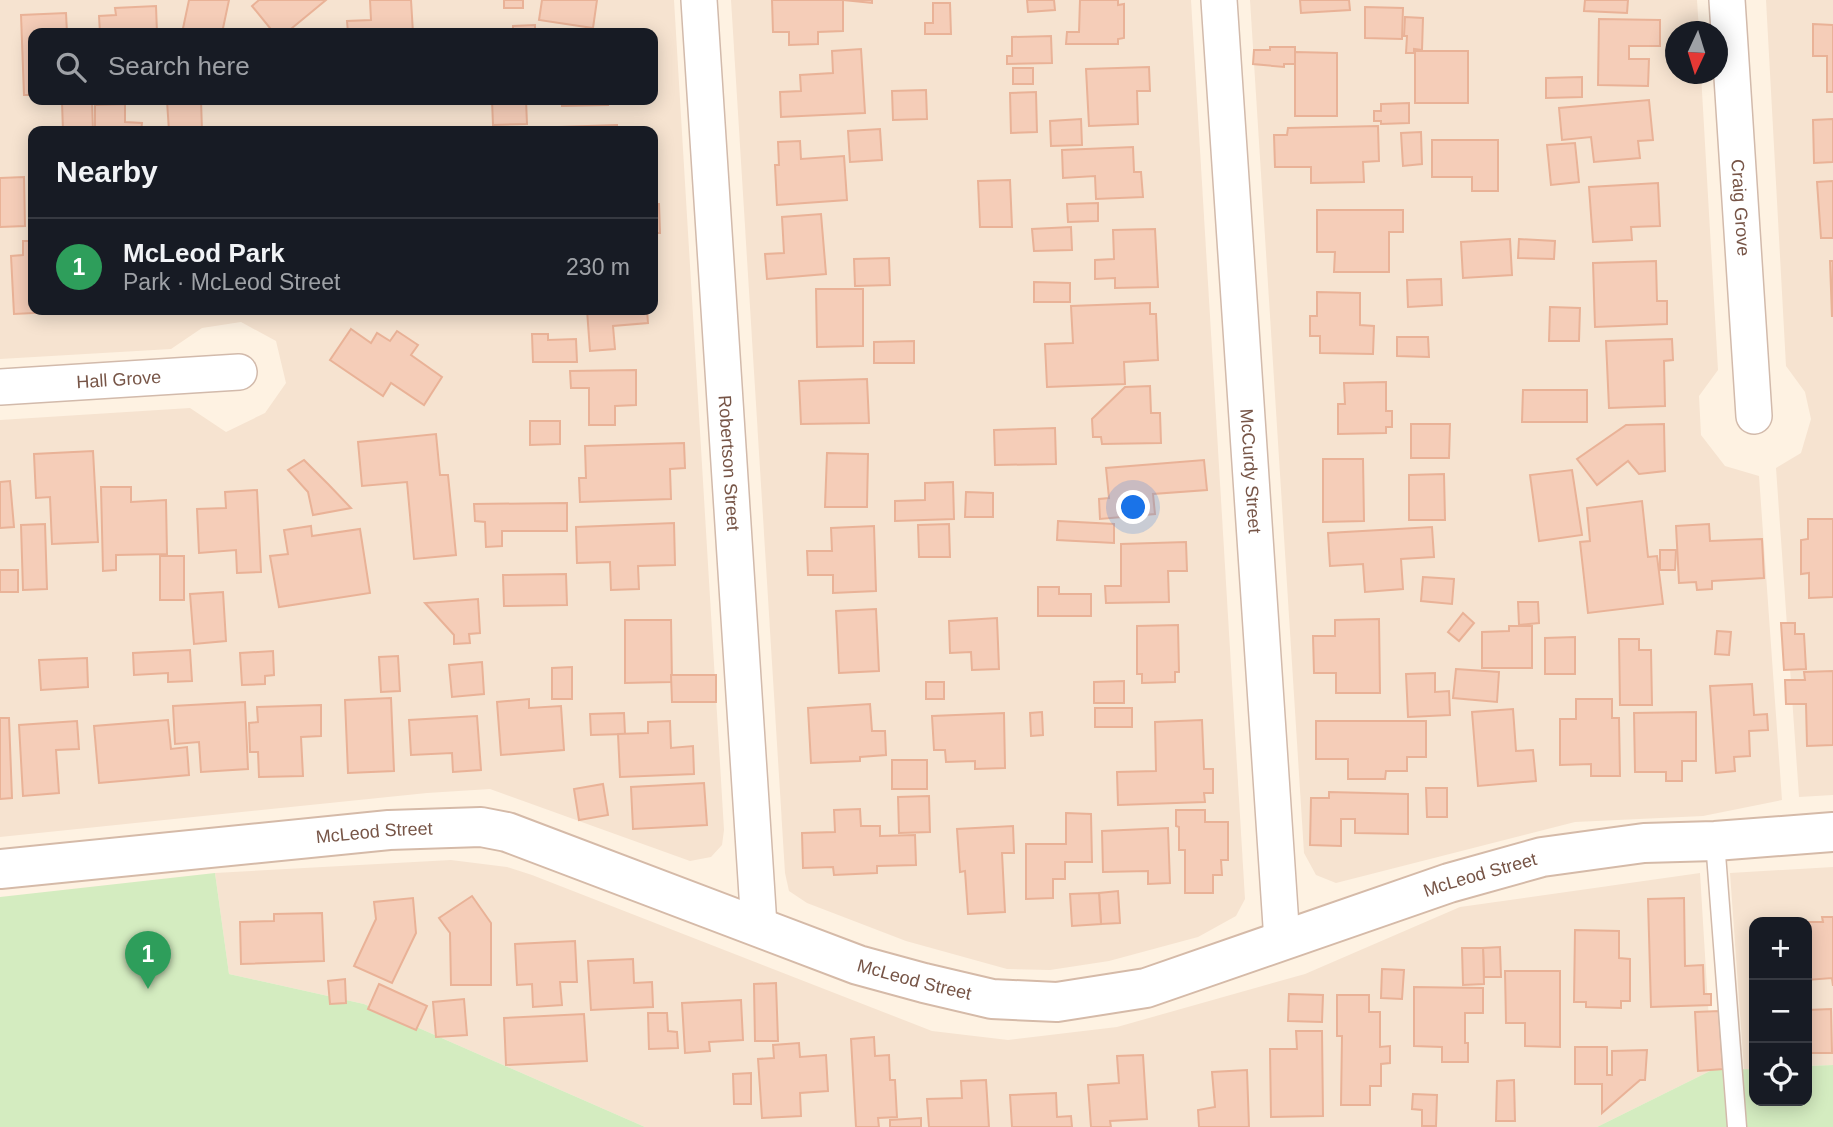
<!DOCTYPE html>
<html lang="en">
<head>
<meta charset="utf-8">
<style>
	:root { --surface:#171b24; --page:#242831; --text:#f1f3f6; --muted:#9ea1a6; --line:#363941; --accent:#f05d3f }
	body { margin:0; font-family:Helvetica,sans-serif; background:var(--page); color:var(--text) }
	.controls { position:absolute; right:21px; bottom:21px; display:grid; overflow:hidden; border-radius:14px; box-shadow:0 4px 18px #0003 }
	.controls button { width:63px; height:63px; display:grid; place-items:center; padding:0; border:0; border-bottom:2px solid var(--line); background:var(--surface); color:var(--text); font:35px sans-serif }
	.compass { position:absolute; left:1665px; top:21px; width:63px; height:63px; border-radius:50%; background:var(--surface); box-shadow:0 4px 18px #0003; rotate:184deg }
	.you { position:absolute; left:1134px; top:508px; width:24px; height:24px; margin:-18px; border:5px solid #fff; border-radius:50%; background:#1a73e8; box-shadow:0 0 0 10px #1a73e833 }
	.badge { display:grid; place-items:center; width:46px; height:46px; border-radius:50%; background:var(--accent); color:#fff; font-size:23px; font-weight:700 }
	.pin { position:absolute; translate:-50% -58px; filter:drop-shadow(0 2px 4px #0008) }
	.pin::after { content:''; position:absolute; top:37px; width:24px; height:21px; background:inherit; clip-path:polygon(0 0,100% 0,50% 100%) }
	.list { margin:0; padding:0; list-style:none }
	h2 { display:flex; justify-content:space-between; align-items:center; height:91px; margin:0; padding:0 28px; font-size:30px }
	h2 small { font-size:23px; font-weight:400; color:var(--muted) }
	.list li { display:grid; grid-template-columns:46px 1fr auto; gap:21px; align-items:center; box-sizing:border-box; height:98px; padding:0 28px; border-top:2px solid var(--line) }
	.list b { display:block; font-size:26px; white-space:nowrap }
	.list p { margin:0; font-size:23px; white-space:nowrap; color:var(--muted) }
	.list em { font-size:23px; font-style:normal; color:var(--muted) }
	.icon { flex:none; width:38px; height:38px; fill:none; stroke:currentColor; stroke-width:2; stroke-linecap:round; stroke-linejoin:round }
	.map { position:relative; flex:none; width:1833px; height:1127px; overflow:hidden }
	.search { position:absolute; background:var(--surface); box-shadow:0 4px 18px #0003; left:28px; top:28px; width:630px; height:77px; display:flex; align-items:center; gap:18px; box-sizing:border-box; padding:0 24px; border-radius:14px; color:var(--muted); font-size:26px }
	.panel { position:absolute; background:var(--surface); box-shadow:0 4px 18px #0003; left:28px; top:126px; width:630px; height:189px; border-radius:14px }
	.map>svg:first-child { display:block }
	.residential { fill:#f6e3d0; fill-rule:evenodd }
	.green { fill:#d4ecc0 }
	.building { fill:#f5cdb8; stroke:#e9b297; stroke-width:2 }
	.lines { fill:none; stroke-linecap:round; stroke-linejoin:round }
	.lane-casing { stroke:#d2baab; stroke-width:21 }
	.street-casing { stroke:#d2baab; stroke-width:38 }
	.secondary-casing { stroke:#d5baa8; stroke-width:42 }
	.lane { stroke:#fff; stroke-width:18 }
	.street { stroke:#fff; stroke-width:35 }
	.secondary { stroke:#fff; stroke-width:38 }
	.labels { text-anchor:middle; stroke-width:5; stroke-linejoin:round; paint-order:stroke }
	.street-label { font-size:18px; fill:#775547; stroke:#fff6ea }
</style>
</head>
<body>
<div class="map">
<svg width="1833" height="1127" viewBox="0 0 1833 1127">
	<rect width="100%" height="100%" fill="#fef2e2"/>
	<g class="residential">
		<path d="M0 0H674L724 830 722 845 711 857 690 861 490 789 427 793 0 837V420L190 408 226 432 265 413 286 383 276 341 241 322 202 328 171 349 0 359ZM33 33H653V100H33ZM33 131H653V310H33Z"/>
		<polygon points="731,0 1191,0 1245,899 1236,916 1198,937 1109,961 1050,970 1007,969 906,941 807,903 789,891 785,873"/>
		<polygon points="1250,0 1697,0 1699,31 1675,32 1675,74 1701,74 1718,370 1699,396 1701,435 1725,466 1759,476 1782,800 1703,816 1575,822 1336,883 1316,875 1304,853"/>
		<polygon points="1766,0 1833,0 1833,795 1799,797 1776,468 1801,453 1811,419 1805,392 1786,366"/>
		<polygon points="451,860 507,867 532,875 932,1031 1008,1040 1117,1027 1305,974 1460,907 1700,873 1712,1070 1597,1127 645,1127 364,1004 229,974 215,873"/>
		<polygon points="1833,867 1833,1065 1807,1066 1807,922 1754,922 1754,1069 1744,1069 1730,873"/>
	</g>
	<g class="green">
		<polygon points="215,873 229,974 364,1004 645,1127 0,1127 0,897"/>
		<polygon points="1833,1065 1833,1127 1597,1127 1712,1070 1754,1069 1754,1101 1807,1101 1807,1066"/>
	</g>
	<g class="building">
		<polygon points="189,0 229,0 222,33 182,33"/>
		<polygon points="259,0 326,0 286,33 274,33 252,6"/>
		<polygon points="370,0 411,0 413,33 348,33 347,21 371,20"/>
		<rect x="504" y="0" width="19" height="8"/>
		<polygon points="542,0 597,0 593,28 539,20"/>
		<polygon points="772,0 843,0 843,31 818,32 818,44 789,45 789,32 773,32"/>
		<polygon points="843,0 872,0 872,3"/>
		<polygon points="1027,0 1054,0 1055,10 1028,12"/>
		<polygon points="1080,0 1118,0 1118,5 1124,4 1124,38 1118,39 1118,44 1066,44 1067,32 1079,32"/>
		<polygon points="1300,0 1349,0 1350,10 1301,13"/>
		<polygon points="1585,0 1628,0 1627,13 1584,11"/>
		<polygon points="933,3 950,3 951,34 925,34 925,23 933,23"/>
		<polygon points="156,6 157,33 100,33 99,16 116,15 115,8"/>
		<polygon points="1365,7 1403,8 1402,39 1365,38"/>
		<polygon points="66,13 67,33 33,33 33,95 24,95 21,15"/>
		<polygon points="1405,17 1423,18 1422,50 1414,49 1414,53 1406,53 1407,36 1404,36"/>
		<polygon points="1599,19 1660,20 1660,46 1629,46 1629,59 1649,59 1648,86 1598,85"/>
		<polygon points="1813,24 1833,25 1833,92 1827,92 1827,56 1813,56"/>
		<polygon points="535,25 535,33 513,33 513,26"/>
		<polygon points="1051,36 1052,63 1007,64 1007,56 1012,56 1012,37"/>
		<polygon points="1270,47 1295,47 1295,64 1284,64 1284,67 1253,64 1254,50 1270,50"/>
		<polygon points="861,49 865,113 781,117 780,92 801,91 800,75 833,73 832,51"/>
		<rect x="1415" y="51" width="53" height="52"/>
		<polygon points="1295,52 1337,53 1337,116 1295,116"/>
		<polygon points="1149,67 1150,91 1137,91 1138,124 1089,126 1086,69"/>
		<rect x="1013" y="68" width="20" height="16"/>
		<polygon points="1582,77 1582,97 1546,98 1546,78"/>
		<polygon points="926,90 927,119 893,120 892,91"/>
		<polygon points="1036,92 1037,132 1011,133 1010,93"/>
		<polygon points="201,100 202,131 169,131 167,101"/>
		<polygon points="492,100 526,100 527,124 493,125"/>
		<polygon points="562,100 608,100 608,105 562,106"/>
		<polygon points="1649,100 1653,140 1638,141 1640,158 1594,162 1591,137 1562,140 1559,108"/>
		<polygon points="92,101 93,131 63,131 62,102"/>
		<polygon points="1409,103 1409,123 1381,124 1381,121 1374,121 1374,111 1381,111 1381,104"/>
		<polygon points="125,104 125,122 142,123 141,131 95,131 95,105"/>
		<polygon points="1081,119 1082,145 1051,146 1050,121"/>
		<polygon points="1833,119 1833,162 1814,163 1813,120"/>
		<polygon points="617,125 617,131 559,131 559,127"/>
		<polygon points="1378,126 1379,161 1363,162 1364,182 1311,183 1311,167 1275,167 1274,135 1287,135 1288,128"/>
		<polygon points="880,129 882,160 850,162 848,131"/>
		<polygon points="1421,132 1422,164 1403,166 1401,133"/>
		<polygon points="1432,140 1498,140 1498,191 1472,191 1472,177 1432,177"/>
		<polygon points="800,141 801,159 844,156 847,200 777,205 775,165 779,165 778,142"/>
		<polygon points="1575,143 1579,182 1551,185 1547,145"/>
		<polygon points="1133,147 1134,172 1141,172 1143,197 1096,199 1095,176 1063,178 1062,150"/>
		<polygon points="24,177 25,226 0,227 0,178"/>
		<polygon points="1010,180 1012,227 980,227 978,181"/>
		<polygon points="1833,181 1833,238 1821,238 1817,182"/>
		<polygon points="1658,183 1660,226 1631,227 1632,240 1593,242 1589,187"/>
		<polygon points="1098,203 1098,221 1068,222 1067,204"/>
		<polygon points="653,204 659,204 660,233 653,233"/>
		<polygon points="1317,210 1403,210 1403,232 1389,232 1389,272 1334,272 1335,252 1317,252"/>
		<polygon points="821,214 826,274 767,279 765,254 784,253 782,217"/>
		<polygon points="1071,227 1072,250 1034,251 1032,229"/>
		<polygon points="1155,229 1158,287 1115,288 1115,278 1095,279 1095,260 1114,259 1113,230"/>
		<polygon points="1510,239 1512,275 1463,278 1461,242"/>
		<polygon points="1519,239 1555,241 1554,259 1518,258"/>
		<polygon points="23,241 33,241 33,310 74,310 74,311 14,314 11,256 23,255"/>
		<polygon points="889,258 890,285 855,286 854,259"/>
		<polygon points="1656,261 1657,301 1667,301 1667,324 1595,327 1593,263"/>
		<polygon points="1830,261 1833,261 1832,317"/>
		<polygon points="1441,279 1442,305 1408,307 1407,280"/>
		<polygon points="1034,282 1070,283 1070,302 1034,302"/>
		<polygon points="816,289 863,289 863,346 817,347"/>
		<polygon points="1317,292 1360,293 1360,325 1374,326 1373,354 1320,353 1320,336 1310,336 1310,316 1317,316"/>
		<polygon points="1150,303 1150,314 1156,314 1158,360 1124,362 1125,384 1047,387 1045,344 1073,343 1071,306"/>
		<polygon points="1550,307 1580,308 1579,341 1549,341"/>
		<polygon points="587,310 647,310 648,323 613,326 615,349 590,351"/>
		<polygon points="351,329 371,343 377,333 390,341 397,331 418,345 411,355 442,377 424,405 391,383 383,396 330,360"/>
		<polygon points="532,334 548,334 548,340 576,339 577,362 533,362"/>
		<polygon points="1397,337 1428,337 1429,357 1397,356"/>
		<polygon points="1672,339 1673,360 1664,361 1665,406 1609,408 1606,341"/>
		<polygon points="914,341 914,363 874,363 874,342"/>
		<polygon points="636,370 636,405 615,406 615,425 589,425 589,388 571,388 570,371"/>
		<polygon points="867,379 869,423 801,424 799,381"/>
		<polygon points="1386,382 1386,411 1392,411 1392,427 1386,427 1386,433 1338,434 1338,404 1345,404 1344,383"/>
		<polygon points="1150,386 1151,413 1160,413 1161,443 1102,444 1101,437 1093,437 1092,419 1125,387"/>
		<polygon points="1523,390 1587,390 1587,422 1522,422"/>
		<polygon points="530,421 560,421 560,444 530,445"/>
		<polygon points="1411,424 1450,424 1449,458 1411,458"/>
		<polygon points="1664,424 1665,471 1639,474 1628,461 1597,485 1577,459 1626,425"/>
		<polygon points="1055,428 1056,464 995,465 994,430"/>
		<polygon points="436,434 440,475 448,475 456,555 414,559 407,482 362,486 358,442"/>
		<polygon points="684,443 685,468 670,469 671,499 580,502 579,478 586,478 585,446"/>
		<polygon points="93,451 98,542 52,544 50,497 36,498 34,454"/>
		<polygon points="827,453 868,454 867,507 825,507"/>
		<polygon points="1323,459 1363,459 1364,521 1323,522"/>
		<polygon points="304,460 329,485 351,508 313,515 308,492 288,470"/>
		<polygon points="1204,460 1207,490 1153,494 1155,514 1100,519 1099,499 1109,498 1106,468"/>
		<polygon points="1572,470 1582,535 1539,541 1530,475"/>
		<polygon points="1444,474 1445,520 1409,520 1409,475"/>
		<polygon points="10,481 14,527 0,528 0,482"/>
		<polygon points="953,482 954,519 895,521 895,501 925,500 925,483"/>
		<polygon points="101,487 131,487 131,502 166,500 167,554 116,555 116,570 103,571"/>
		<polygon points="257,490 261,572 237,573 236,550 199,553 197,509 226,508 225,492"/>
		<polygon points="966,492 993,493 993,517 965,517"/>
		<polygon points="1642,501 1648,557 1657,556 1663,604 1588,613 1580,542 1590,541 1587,508"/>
		<polygon points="567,503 567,531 502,531 502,546 486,547 485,522 475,521 474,504"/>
		<polygon points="1808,519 1833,519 1833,597 1809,598 1809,573 1801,574 1801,540 1808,539"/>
		<polygon points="1058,521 1114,524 1114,543 1057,540"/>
		<polygon points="674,523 675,565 638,566 639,589 611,590 610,562 577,563 576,527"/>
		<polygon points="45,524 47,589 23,590 21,525"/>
		<polygon points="949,524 950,557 919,557 918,525"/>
		<polygon points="1709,524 1710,541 1762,539 1764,578 1712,581 1712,589 1697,590 1696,582 1679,583 1676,526"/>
		<polygon points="311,526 312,536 360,529 370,593 279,607 270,556 288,554 284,530"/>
		<polygon points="874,526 876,591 833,593 833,575 808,575 807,551 832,551 831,528"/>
		<polygon points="1432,527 1434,557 1401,559 1403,589 1365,592 1363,564 1330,566 1328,533"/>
		<polygon points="1186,542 1187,571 1168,571 1169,602 1106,603 1105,586 1121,586 1121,544"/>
		<polygon points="1660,550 1676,550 1675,570 1660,570"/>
		<rect x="160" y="556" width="24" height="44"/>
		<rect x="0" y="570" width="18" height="22"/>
		<polygon points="566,574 567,605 504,606 503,575"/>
		<polygon points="1423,577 1454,579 1452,604 1421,601"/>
		<polygon points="1038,587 1059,587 1059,594 1091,594 1091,616 1038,616"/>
		<polygon points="223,592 226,641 194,644 190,594"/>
		<polygon points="478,599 480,633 469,634 470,643 454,644 454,635 425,603"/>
		<polygon points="1518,602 1538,602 1539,623 1519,625"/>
		<polygon points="876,609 879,671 839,673 836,611"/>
		<polygon points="1463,613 1474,623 1459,641 1448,632"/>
		<polygon points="997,618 999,669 972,670 971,652 950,653 949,621"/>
		<polygon points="1379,619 1380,693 1336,693 1336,673 1314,673 1313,636 1335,636 1335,620"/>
		<polygon points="625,620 671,620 672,682 625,683"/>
		<polygon points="1781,623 1795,623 1795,634 1804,634 1806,669 1784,670"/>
		<polygon points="1178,625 1179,672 1175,672 1175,682 1142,683 1142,674 1137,674 1137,626"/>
		<polygon points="1509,626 1532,626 1532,668 1482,668 1482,632 1509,631"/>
		<polygon points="1717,631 1731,632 1729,655 1715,654"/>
		<polygon points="1575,637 1575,674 1545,674 1545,638"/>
		<polygon points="1619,639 1639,639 1639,650 1651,650 1652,705 1620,705"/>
		<polygon points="190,650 192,681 168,682 168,673 134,675 133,653"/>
		<polygon points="273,651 274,675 265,676 265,684 242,685 240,653"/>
		<polygon points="398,656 400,691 381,692 379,657"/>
		<polygon points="87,658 88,687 41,690 39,660"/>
		<polygon points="482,662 484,694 452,697 449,665"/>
		<polygon points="572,667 572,699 552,699 552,668"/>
		<polygon points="1456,669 1499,672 1497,702 1453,698"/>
		<polygon points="1833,671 1833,745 1807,746 1806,704 1786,704 1785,680 1805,680 1804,672"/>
		<polygon points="1435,673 1435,692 1449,691 1450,715 1408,717 1406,674"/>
		<polygon points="671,675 716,675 716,702 672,702"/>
		<polygon points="1124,681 1124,703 1094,703 1094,682"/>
		<rect x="926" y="682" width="18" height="17"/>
		<polygon points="1752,684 1754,715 1767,714 1768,730 1749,731 1750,756 1734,757 1735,771 1716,773 1710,686"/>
		<polygon points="391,698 394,771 348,773 345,700"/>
		<polygon points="529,699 529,708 561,706 564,750 501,755 497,702"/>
		<polygon points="1576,699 1612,699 1612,718 1619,718 1620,776 1591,776 1591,764 1560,765 1560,719 1576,719"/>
		<polygon points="245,702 248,769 201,772 199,742 175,744 173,706"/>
		<polygon points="870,704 872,731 885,731 886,755 860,757 860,761 811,763 808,708"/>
		<polygon points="321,705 321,736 301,737 303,776 259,777 258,752 250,752 249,723 258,722 257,707"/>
		<rect x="1095" y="708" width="37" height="19"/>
		<polygon points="1513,709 1516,751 1533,750 1536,781 1478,786 1472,712"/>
		<polygon points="1042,712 1043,735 1031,736 1030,713"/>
		<polygon points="1696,712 1696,761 1682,761 1682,781 1666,781 1666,772 1635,772 1634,713"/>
		<polygon points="624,713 625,734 591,735 590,714"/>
		<polygon points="1004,713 1005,768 975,769 975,761 946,762 945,750 934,750 932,716"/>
		<polygon points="477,716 481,770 453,772 452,753 411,755 409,720"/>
		<polygon points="0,718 9,718 12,798 0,799"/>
		<polygon points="168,720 171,749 187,747 189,775 99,783 94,726"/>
		<polygon points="1202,720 1204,769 1213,769 1213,793 1204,793 1205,802 1118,805 1117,772 1156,771 1155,722"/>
		<polygon points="77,721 79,749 56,750 59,793 23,796 19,725"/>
		<polygon points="670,721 671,748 693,746 694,774 620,777 618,734 648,733 648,722"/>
		<polygon points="1316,721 1426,721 1426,757 1407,757 1407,771 1386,771 1385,779 1348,779 1348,759 1316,759"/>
		<rect x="892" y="760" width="35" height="29"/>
		<polygon points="704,783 707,825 633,829 631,787"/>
		<polygon points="603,784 608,815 579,820 574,789"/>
		<polygon points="1426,788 1447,788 1447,817 1427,817"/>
		<polygon points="1329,792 1408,794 1408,834 1355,833 1355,819 1341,819 1341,846 1310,845 1311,798 1329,798"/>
		<polygon points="929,796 930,832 899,833 898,797"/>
		<polygon points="860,809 861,826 880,826 880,836 915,835 916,865 877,866 877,873 834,875 833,867 803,868 802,833 835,832 834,810"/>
		<polygon points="1176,810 1205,810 1205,822 1228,822 1228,860 1221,860 1222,875 1213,875 1213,893 1185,893 1185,850 1179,850 1179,827 1176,826"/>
		<polygon points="1066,813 1091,814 1092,862 1065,862 1065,879 1053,879 1053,898 1026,899 1026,844 1066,844"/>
		<polygon points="1013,826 1014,853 1002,853 1005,912 968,914 965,871 960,872 957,829"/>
		<polygon points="1168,828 1170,883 1148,884 1148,871 1103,872 1102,831"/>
		<polygon points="1118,891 1120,923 1101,924 1099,893"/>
		<polygon points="1099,893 1101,924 1072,926 1070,894"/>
		<polygon points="472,896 491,923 491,985 451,985 450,933 439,918"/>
		<polygon points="413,898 416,933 392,983 354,966 376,919 374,902"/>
		<polygon points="1684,898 1685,966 1703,965 1704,994 1711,994 1711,1005 1651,1007 1648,899"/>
		<polygon points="322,913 324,961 241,964 240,922 274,921 274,914"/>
		<polygon points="1822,917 1833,917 1833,986 1832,978 1807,980 1807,922 1823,922"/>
		<polygon points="1575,930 1619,931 1619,958 1630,959 1630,1001 1621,1001 1621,1008 1586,1007 1586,1002 1574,1002"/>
		<polygon points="575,941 577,982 560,982 562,1005 533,1007 532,984 517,985 515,944"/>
		<polygon points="1500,947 1501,977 1484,977 1483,948"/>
		<polygon points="1462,948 1483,948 1484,984 1463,985"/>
		<polygon points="633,959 634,983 652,982 653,1007 591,1010 588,961"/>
		<polygon points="1382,969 1404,970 1402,999 1381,998"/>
		<polygon points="1505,971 1560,971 1560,1047 1525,1046 1525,1023 1506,1023"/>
		<polygon points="345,979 346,1003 330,1004 328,981"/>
		<polygon points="776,983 778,1041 755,1041 754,984"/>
		<polygon points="379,984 427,1006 416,1030 368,1009"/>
		<polygon points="1414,987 1483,988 1483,1013 1465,1013 1465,1043 1468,1043 1468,1062 1442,1062 1442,1047 1414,1046"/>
		<polygon points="1289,994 1323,995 1322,1022 1288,1021"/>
		<polygon points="1337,995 1369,995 1369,1012 1380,1012 1380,1047 1390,1046 1390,1063 1381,1064 1381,1086 1370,1086 1370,1105 1341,1105 1342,1036 1337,1036"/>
		<polygon points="464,999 467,1035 436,1037 433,1002"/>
		<polygon points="741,1000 743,1040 709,1042 710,1051 685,1053 682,1003"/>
		<polygon points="1831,1009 1832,1053 1807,1053 1807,1010"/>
		<polygon points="1719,1011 1723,1069 1698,1071 1695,1012"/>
		<polygon points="648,1013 667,1013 668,1031 677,1032 678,1048 649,1049"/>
		<polygon points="584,1014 587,1061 506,1065 504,1018"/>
		<polygon points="1296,1031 1322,1031 1323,1116 1271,1117 1270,1049 1297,1049"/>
		<polygon points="874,1037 875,1056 889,1055 890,1080 895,1080 897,1117 878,1118 879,1127 856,1127 851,1039"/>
		<polygon points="799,1043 800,1057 826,1055 828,1091 800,1093 801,1116 762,1118 758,1059 774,1058 773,1045"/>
		<polygon points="1575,1047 1607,1047 1607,1075 1612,1075 1612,1051 1647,1050 1645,1080 1640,1080 1602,1113 1602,1084 1575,1084"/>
		<polygon points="1143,1055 1147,1119 1110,1121 1111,1127 1091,1127 1088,1085 1119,1083 1117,1056"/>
		<polygon points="1247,1070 1249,1127 1199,1127 1198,1110 1215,1107 1212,1072"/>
		<polygon points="751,1073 751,1104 734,1104 733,1074"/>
		<polygon points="986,1080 989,1127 929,1127 927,1099 962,1098 961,1081"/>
		<polygon points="1514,1080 1515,1121 1496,1121 1497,1081"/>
		<polygon points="1056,1093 1057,1117 1071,1116 1072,1127 1012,1127 1010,1095"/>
		<polygon points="1413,1094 1437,1095 1436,1126 1422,1126 1422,1110 1412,1109"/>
		<polygon points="921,1118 921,1127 890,1127 890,1120"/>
	</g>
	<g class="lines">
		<defs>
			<polyline id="lane" points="1715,841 1737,1127"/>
			<g id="street">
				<path id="s1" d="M699 0 759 926"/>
				<path id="s2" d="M1219 0 1282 941"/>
				<path id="s3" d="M1727 0 1754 416"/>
				<path id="s4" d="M0 387 239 372"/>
			</g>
			<g id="secondary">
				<path id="s5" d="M0 869 389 830 481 827 507 832 858 965 924 983 992 999 1057 1002 1146 988 1449 883 1542 857 1644 843 1715 841 1833 832"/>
			</g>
		</defs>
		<use href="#lane" class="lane-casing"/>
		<use href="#street" class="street-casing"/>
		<use href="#secondary" class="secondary-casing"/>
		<use href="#lane" class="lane"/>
		<use href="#street" class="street"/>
		<use href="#secondary" class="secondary"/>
	</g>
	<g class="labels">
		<g class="street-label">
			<text dy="6" stroke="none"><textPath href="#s3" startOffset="208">Craig Grove</textPath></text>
			<text dy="6" stroke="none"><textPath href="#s4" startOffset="119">Hall Grove</textPath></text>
			<text dy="6" stroke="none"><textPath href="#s1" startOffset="464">Robertson Street</textPath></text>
			<text dy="6" stroke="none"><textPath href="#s2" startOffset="472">McCurdy Street</textPath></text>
			<text dy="6" stroke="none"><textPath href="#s5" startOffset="376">McLeod Street</textPath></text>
			<text dy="6" stroke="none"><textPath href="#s5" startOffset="1531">McLeod Street</textPath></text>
			<text dy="6" stroke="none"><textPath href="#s5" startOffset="943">McLeod Street</textPath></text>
		</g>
	</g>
</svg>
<div class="controls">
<button>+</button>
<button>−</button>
<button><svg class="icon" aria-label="locate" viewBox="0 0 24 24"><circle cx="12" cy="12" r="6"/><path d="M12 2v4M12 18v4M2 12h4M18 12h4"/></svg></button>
</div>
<svg class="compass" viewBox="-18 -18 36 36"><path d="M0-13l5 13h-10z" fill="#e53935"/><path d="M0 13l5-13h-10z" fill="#9ea1a6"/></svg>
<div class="you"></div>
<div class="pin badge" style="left:148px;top:989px;background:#2e9e5b">1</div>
<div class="search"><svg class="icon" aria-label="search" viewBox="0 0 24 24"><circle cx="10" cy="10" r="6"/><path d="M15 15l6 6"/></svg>Search here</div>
<section class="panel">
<h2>Nearby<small></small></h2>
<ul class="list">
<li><span class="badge" style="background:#2e9e5b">1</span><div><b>McLeod Park</b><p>Park · McLeod Street</p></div><em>230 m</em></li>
</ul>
</section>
</div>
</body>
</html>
